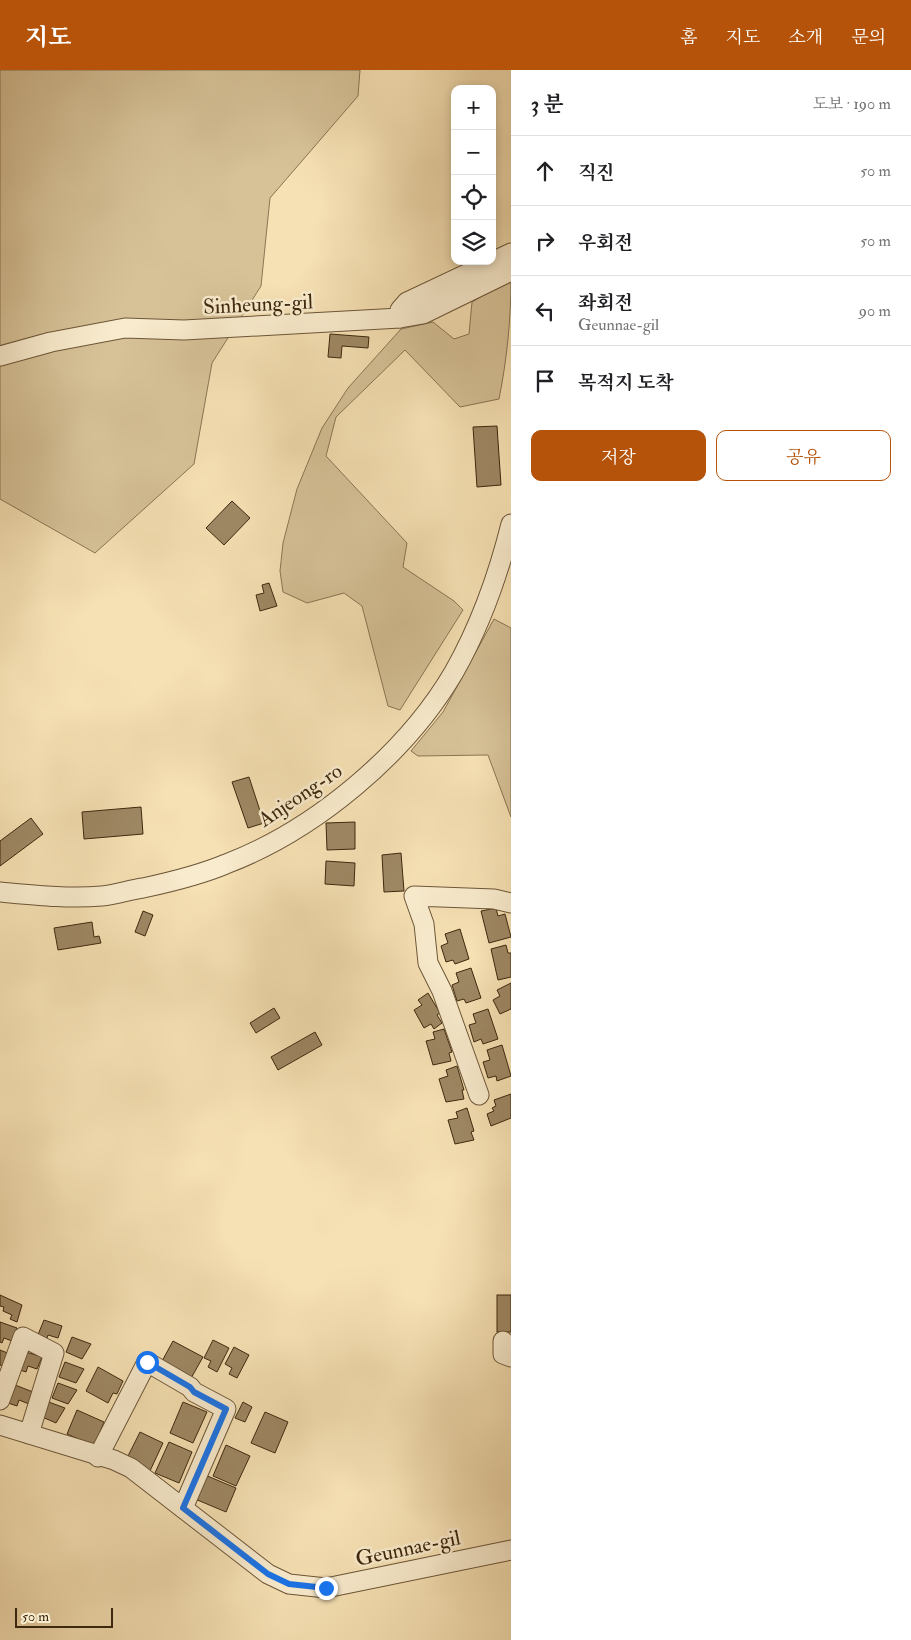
<!DOCTYPE html>
<html lang="ko">
<head>
<meta charset="utf-8">
<style>
	:root { --surface:#fff; --page:#f2f2f2; --text:#202124; --muted:#757577; --line:#e0e0e0; --accent:#b45309 }
	body { margin:0; font-family:"IM FELL Double Pica","Noto Serif KR",serif; background:var(--page); color:var(--text) }
	.controls { position:absolute; right:15px; top:15px; display:grid; overflow:hidden; border-radius:10px; box-shadow:0 2px 8px #0003 }
	.controls button { width:45px; height:45px; display:grid; place-items:center; padding:0; border:0; border-bottom:1px solid var(--line); background:var(--surface); color:var(--text); font:25px sans-serif }
	.scale { position:absolute; left:15px; bottom:12px; width:98px; box-sizing:border-box; padding-left:5px; border:2px solid #3e280e; border-top:0; font-size:14px; line-height:18px; white-space:nowrap; color:#3e280e; -webkit-text-stroke:4px #f9ecce; paint-order:stroke }
	.stop { position:absolute; width:15px; height:15px; margin:-11px; border:4px solid #1a73e8; border-radius:50%; background:#fff }
	.stop.end { background:#1a73e8; border-color:#fff; box-shadow:0 1px 5px #0008 }
	.list { margin:0; padding:0; list-style:none }
	h2 { display:flex; justify-content:space-between; align-items:center; height:65px; margin:0; padding:0 20px; font-size:21px }
	h2 small { font-size:16px; font-weight:400; color:var(--muted) }
	.list li { display:grid; grid-template-columns:32px 1fr auto; gap:15px; align-items:center; box-sizing:border-box; height:70px; padding:0 20px; border-top:1px solid var(--line) }
	.list b { display:block; font-size:19px; white-space:nowrap }
	.list p { margin:0; font-size:16px; white-space:nowrap; color:var(--muted) }
	.list em { font-size:16px; font-style:normal; color:var(--muted) }
	.actions { display:flex; gap:10px; padding:15px 20px }
	.actions a { flex:1; padding:11px 0; border:1px solid var(--accent); border-radius:10px; text-align:center; font-size:18px; color:var(--accent) }
	.actions .main { background:var(--accent); color:#fff }
	.icon { flex:none; width:28px; height:28px; fill:none; stroke:currentColor; stroke-width:2; stroke-linecap:round; stroke-linejoin:round }
	.map { position:relative; flex:none; width:511px; height:1570px; overflow:hidden }
	header { display:flex; align-items:center; gap:30px; box-sizing:border-box; height:70px; padding:0 25px; background:var(--accent); color:#fff }
	header strong { font-size:24px }
	nav { display:flex; gap:28px; margin-inline-start:auto; font-size:18px }
	main { display:flex }
	aside { flex:1; background:var(--surface) }
	.map>svg:first-child { display:block }
	.green { fill:#d7c298; stroke:#8a7553 }
	.building { fill:#9e8864; stroke:#3e280e }
	.lines { fill:none; stroke-linecap:round; stroke-linejoin:round }
	.minor-casing { stroke:#6c5638; stroke-width:21 }
	.minor { stroke:#f9ecce; stroke-width:19 }
	.route { stroke:#1a73e8; stroke-width:6 }
	.labels { text-anchor:middle; stroke-width:5; stroke-linejoin:round; paint-order:stroke }
	.street-label { font-size:21px; fill:#3e280e; stroke:#f9ecce }
</style>
</head>
<body>
<header>
<strong>지도</strong>
<nav><a>홈</a><a>지도</a><a>소개</a><a>문의</a></nav>
</header>
<main>
<div class="map">
<svg width="511" height="1570" viewBox="0 0 511 1570">
	<rect width="100%" height="100%" fill="#f6e1b4"/>
	<filter id="stains"><feTurbulence type="fractalNoise" baseFrequency=".004" numOctaves="4"/><feColorMatrix values="0 0 0 0 .2 0 0 0 0 .09 0 0 0 0 .02 0 0 0 .5 -.17"/></filter>
	<radialGradient id="worn" r=".72"><stop offset=".6" stop-color="#630" stop-opacity="0"/><stop offset="1" stop-color="#630" stop-opacity=".3"/></radialGradient>
	<g class="green">
		<polygon points="0,0 360,0 358,26 270,128 261,216 212,293 194,394 95,483 0,429"/>
		<path d="M511 208C511 249 507 289 499 329L460 337 405 280 336 347 326 386 407 473 403 497 454 531 463 540 400 640 388 636 362 536 344 523 307 533 283 522 280 501 283 473 297 419 322 358 348 318 401 259 433 252 454 269 469 264 472 232Z"/>
		<polygon points="494,549 511,558 511,747 488,685 418,686 411,681 443,642"/>
	</g>
	<g class="building">
		<polygon points="330,264 369,267 368,278 342,276 341,288 328,287"/>
		<polygon points="497,356 501,415 477,417 473,357"/>
		<polygon points="232,431 250,448 224,475 206,458"/>
		<polygon points="269,513 277,536 260,541 256,525 264,523 262,515"/>
		<polygon points="249,707 264,753 248,758 232,712"/>
		<polygon points="141,737 143,764 84,769 82,742"/>
		<polygon points="31,748 43,764 0,796 0,771"/>
		<polygon points="355,752 355,779 327,780 326,753"/>
		<polygon points="401,783 404,821 384,822 382,785"/>
		<polygon points="326,791 355,793 354,816 325,814"/>
		<polygon points="496,838 498,846 505,844 511,867 489,873 481,841"/>
		<polygon points="143,841 153,845 145,866 135,862"/>
		<polygon points="92,852 94,867 99,866 101,873 58,880 54,858"/>
		<polygon points="460,859 469,889 455,894 453,890 446,892 441,876 448,873 445,864"/>
		<polygon points="506,875 508,883 511,883 511,907 498,910 491,879"/>
		<polygon points="471,898 481,928 466,933 464,929 457,931 452,915 459,912 456,903"/>
		<polygon points="511,913 511,939 500,944 493,930 500,926 497,920"/>
		<polygon points="428,923 440,943 437,945 442,953 434,959 431,954 424,958 414,940 422,935 418,930"/>
		<polygon points="274,938 280,948 256,963 250,953"/>
		<polygon points="488,939 498,969 483,974 481,969 474,972 469,955 476,953 473,944"/>
		<polygon points="444,959 452,982 449,983 451,991 433,995 426,971 435,969 433,962"/>
		<polygon points="315,962 322,975 278,1000 271,987"/>
		<polygon points="502,975 511,1006 497,1011 496,1006 488,1008 483,992 490,990 487,980"/>
		<polygon points="457,996 464,1020 462,1020 464,1029 446,1032 439,1009 448,1006 446,1000"/>
		<polygon points="511,1024 511,1048 491,1056 487,1044 494,1041 492,1038 496,1036 494,1030"/>
		<polygon points="467,1038 474,1061 471,1062 474,1070 455,1074 448,1050 458,1048 456,1042"/>
		<polygon points="0,1225 22,1235 17,1252 10,1249 12,1245 3,1241 4,1237 0,1236"/>
		<rect x="497" y="1225" width="14" height="37"/>
		<polygon points="44,1250 62,1256 58,1268 48,1265 46,1271 37,1267"/>
		<polygon points="0,1252 17,1258 12,1271 4,1268 2,1273 0,1272"/>
		<polygon points="72,1267 91,1274 82,1289 66,1282"/>
		<polygon points="213,1270 229,1278 217,1302 208,1297 211,1291 204,1288"/>
		<polygon points="173,1271 203,1287 190,1310 161,1293"/>
		<polygon points="234,1277 249,1285 237,1308 229,1304 232,1298 225,1294"/>
		<polygon points="0,1280 10,1284 5,1297 0,1295"/>
		<polygon points="23,1281 42,1287 37,1299 28,1296 26,1302 17,1299"/>
		<polygon points="65,1292 84,1299 76,1313 59,1307"/>
		<polygon points="98,1297 123,1311 117,1324 113,1323 108,1333 86,1321"/>
		<polygon points="58,1313 77,1320 68,1334 52,1328"/>
		<polygon points="15,1315 33,1322 29,1334 19,1330 17,1336 8,1333"/>
		<polygon points="46,1331 65,1338 56,1353 40,1346"/>
		<polygon points="183,1332 207,1342 193,1373 170,1363"/>
		<polygon points="243,1332 252,1337 245,1352 235,1348"/>
		<polygon points="77,1340 104,1352 94,1376 67,1364"/>
		<polygon points="265,1342 288,1352 275,1383 251,1373"/>
		<polygon points="140,1362 163,1373 149,1403 125,1392"/>
		<polygon points="169,1372 192,1382 179,1413 155,1403"/>
		<polygon points="226,1375 250,1386 236,1416 213,1406"/>
		<polygon points="205,1405 236,1418 226,1442 195,1429"/>
	</g>
	<g class="lines">
		<defs>
			<g id="minor">
				<polyline points="400,248 400,240 407,232 511,183"/>
				<polyline points="0,286 51,272 125,258 184,260 400,248 423,244 511,201"/>
				<path d="M0 822C33 825 68 829 102 826 115 825 129 820 143 818 171 812 200 805 226 794 315 760 406 684 454 602 480 556 498 506 511 454"/>
				<polyline points="479,1025 442,921 428,893 424,854 414,826 494,829 511,833"/>
				<polyline points="503,1271 503,1284 511,1287"/>
				<polyline points="0,1330 23,1267 54,1283 29,1364"/>
				<polyline points="0,1355 114,1390 131,1398 268,1504 289,1514 326,1518 511,1480"/>
				<polyline points="98,1387 147,1292 190,1317 194,1322 226,1339 183,1438"/>
			</g>
		</defs>
		<use href="#minor" class="minor-casing"/>
		<use href="#minor" class="minor"/>
	</g>
	<g class="lines">
		<polyline class="route" points="147,1292 190,1317 194,1322 226,1339 183,1438 268,1504 289,1514 326,1518"/>
	</g>
	<g class="labels">
		<g class="street-label">
			<text transform="translate(258 234) rotate(-3)" y="7">Sinheung-gil</text>
			<text transform="translate(300 725) rotate(-34)" y="7">Anjeong-ro</text>
			<text transform="translate(408 1478) rotate(-12)" y="7">Geunnae-gil</text>
		</g>
	</g>
	<rect width="100%" height="100%" filter="url(#stains)"/>
	<rect width="100%" height="100%" fill="url(#worn)"/>
</svg>
<div class="controls">
<button>+</button>
<button>−</button>
<button><svg class="icon" aria-label="locate" viewBox="0 0 24 24"><circle cx="12" cy="12" r="6"/><path d="M12 2v4M12 18v4M2 12h4M18 12h4"/></svg></button>
<button><svg class="icon" aria-label="layers" viewBox="0 0 24 24"><path d="M12 4l9 5-9 5-9-5zM3 14l9 5 9-5"/></svg></button>
</div>
<div class="scale">50 m</div>
<div class="stop" style="left:147px;top:1292px"></div>
<div class="stop end" style="left:326px;top:1518px"></div>
</div>
<aside>
<h2>3 분<small>도보 · 190 m</small></h2>
<ul class="list">
<li><svg class="icon" aria-label="ahead" viewBox="0 0 24 24"><path d="M12 20V5M6 11l6-6 6 6"/></svg><div><b>직진</b></div><em>50 m</em></li>
<li><svg class="icon" aria-label="right" viewBox="0 0 24 24"><path d="M7 20v-9h11M14 6l5 5-5 5"/></svg><div><b>우회전</b></div><em>50 m</em></li>
<li><svg class="icon" aria-label="left" viewBox="0 0 24 24"><path d="M17 20v-9H6M10 6l-5 5 5 5"/></svg><div><b>좌회전</b><p>Geunnae-gil</p></div><em>90 m</em></li>
<li><svg class="icon" aria-label="arrive" viewBox="0 0 24 24"><path d="M6 21V4h12l-3 4 3 4H6"/></svg><div><b>목적지 도착</b></div></li>
</ul>
<div class="actions"><a class="main">저장</a><a>공유</a></div>
</aside>
</main>
</body>
</html>
